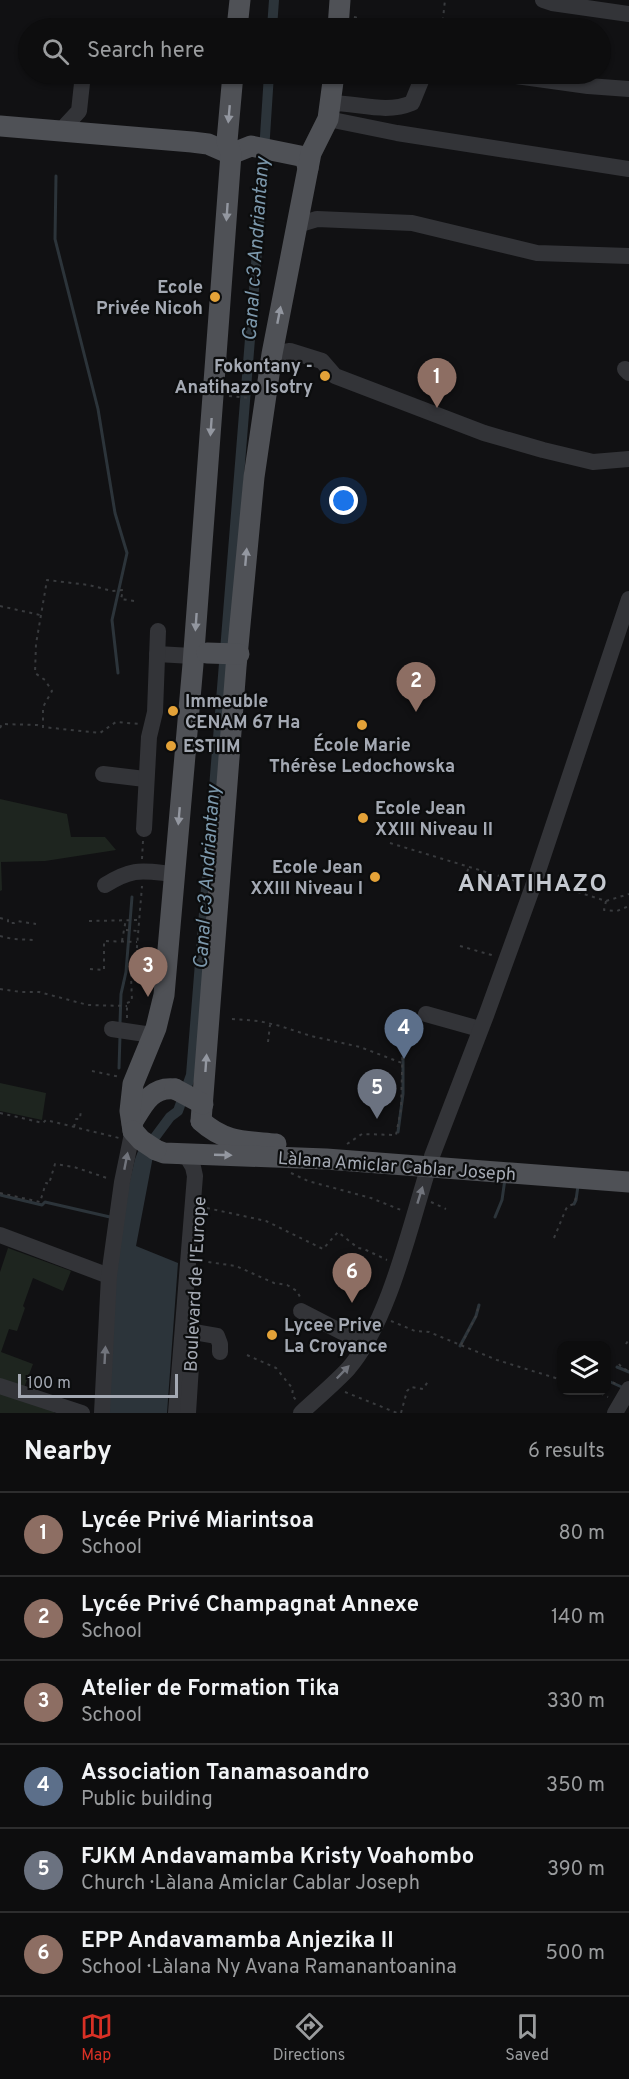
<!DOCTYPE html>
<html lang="en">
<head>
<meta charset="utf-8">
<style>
	:root { --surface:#0d0d0e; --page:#1b1b1c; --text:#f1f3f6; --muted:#9a9c9e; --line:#2d2d2e; --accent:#d93025 }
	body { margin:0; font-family:Overpass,sans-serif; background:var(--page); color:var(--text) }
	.controls { position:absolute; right:18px; bottom:18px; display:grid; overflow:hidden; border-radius:12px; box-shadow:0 2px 4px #0004 }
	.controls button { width:54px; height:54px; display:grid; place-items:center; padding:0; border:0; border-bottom:2px solid var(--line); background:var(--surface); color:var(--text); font:30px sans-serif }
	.scale { position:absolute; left:18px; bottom:15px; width:160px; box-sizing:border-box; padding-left:6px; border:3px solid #a4a9b3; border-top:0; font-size:16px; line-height:21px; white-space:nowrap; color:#a4a9b3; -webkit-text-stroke:4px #0c0d0e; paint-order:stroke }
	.you { position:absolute; left:344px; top:501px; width:21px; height:21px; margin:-15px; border:4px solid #fff; border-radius:50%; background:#1a73e8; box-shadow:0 0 0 9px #1a73e833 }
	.badge { display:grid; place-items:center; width:39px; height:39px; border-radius:50%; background:var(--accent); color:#fff; font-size:20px; font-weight:700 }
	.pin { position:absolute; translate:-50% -50px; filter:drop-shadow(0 2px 3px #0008) }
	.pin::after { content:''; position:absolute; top:32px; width:21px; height:18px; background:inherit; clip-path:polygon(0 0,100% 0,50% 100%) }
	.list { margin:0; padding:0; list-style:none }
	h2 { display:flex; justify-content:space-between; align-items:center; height:78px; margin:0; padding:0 24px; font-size:26px }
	h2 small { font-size:20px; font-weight:400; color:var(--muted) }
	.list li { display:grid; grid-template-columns:39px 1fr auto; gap:18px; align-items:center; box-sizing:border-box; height:84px; padding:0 24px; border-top:2px solid var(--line) }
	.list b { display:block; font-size:22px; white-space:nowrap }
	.list p { margin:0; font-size:20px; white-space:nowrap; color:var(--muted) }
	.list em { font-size:20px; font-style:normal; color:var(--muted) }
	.icon { flex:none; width:33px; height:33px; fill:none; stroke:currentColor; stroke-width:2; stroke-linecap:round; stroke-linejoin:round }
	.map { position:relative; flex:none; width:629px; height:1413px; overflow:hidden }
	.search { position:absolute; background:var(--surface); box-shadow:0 2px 4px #0004; left:18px; right:18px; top:18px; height:66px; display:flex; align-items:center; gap:15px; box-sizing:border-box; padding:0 21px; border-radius:33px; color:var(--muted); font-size:22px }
	.sheet { height:582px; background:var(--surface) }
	nav { display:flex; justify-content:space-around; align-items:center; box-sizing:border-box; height:84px; border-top:2px solid var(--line); background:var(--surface); font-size:16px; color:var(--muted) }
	nav a { display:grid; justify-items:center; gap:3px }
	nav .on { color:var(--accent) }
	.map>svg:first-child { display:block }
	.green { fill:#1e251f }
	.water { fill:#2c343a }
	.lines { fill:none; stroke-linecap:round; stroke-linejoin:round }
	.stream { stroke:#2c343a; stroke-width:3 }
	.canal { stroke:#2c343a; stroke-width:10 }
	.path { stroke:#393b3e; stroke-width:2; stroke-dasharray:3 4.5; stroke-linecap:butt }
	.minor { stroke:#333438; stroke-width:16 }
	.major { stroke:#4f5156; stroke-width:21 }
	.major-bridge { stroke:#4f5156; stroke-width:21 }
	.oneway { fill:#9397a0 }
	.oneway2 { fill:#71747c }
	.poi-dot { fill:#e4a238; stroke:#0c0d0e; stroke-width:2 }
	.labels { text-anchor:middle; stroke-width:4.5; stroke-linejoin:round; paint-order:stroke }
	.poi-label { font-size:18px; font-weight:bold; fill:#a4a9b3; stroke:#0c0d0e; text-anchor:start }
	.street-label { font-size:18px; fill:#a4a9b3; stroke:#0c0d0e }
	.water-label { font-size:20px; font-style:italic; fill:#7c98ac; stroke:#0c0d0e }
	.district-label { font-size:24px; font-weight:bold; letter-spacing:1.5px; fill:#c4c8cf; stroke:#0c0d0e }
</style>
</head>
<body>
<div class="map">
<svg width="629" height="1413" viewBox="0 0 629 1413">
	<rect width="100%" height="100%" fill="#111113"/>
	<g class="green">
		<polygon points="0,799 67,814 71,837 105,837 116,850 45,861 1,862 2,890 0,891"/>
		<polygon points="0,1083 46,1093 42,1120 0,1111"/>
		<polygon points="8,1248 71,1271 63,1291 33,1278 23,1306 25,1308 17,1331 9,1329 1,1352 33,1364 22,1393 59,1406 54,1413 0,1413 0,1272"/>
	</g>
	<polygon class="water" points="142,1141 154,1151 136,1246 178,1263 167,1413 107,1413 118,1231 135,1159"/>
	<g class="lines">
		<g class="stream">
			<polyline points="56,176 55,239 98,409 115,513 127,553 112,620 118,673"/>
			<polyline points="120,1023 121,994 126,972 132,897"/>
			<polyline points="119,1068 120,1036"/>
			<polyline points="398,1132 403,1094 403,1058"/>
			<polyline points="0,1195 42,1205 45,1202 110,1217"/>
			<polyline points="574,1204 576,1200 578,1186"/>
			<polyline points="495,1217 502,1200 505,1179"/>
			<polyline points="460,1346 476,1316 479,1305"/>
			<polyline points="617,1367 629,1372"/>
			<polyline points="606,1380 624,1388"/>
		</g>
		<g class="canal">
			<polyline points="272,28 274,0"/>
			<polyline points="147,1148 170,1117 178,1111 191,1075 260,214 269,74"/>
		</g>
		<g class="path">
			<polyline points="354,17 387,26 408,28"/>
			<polyline points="442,28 445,0"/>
			<polyline points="229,396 250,398"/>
			<polyline points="134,601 121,599 123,590 112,591 89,585 47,580 36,644 35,673 45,680 52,691 43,707 43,727 100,733 116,722 140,724"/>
			<polyline points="0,606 40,615"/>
			<polyline points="0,728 2,724 37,725 43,727"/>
			<polyline points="390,843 519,882"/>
			<polyline points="142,859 143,841"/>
			<polyline points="549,883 606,901 629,894"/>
			<polyline points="463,886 469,866"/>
			<polyline points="606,901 604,910 617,911 629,906"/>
			<polyline points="0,918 8,920 8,923 14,923 17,921 36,924"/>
			<polyline points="89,921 139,920"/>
			<polyline points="126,930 138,931"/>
			<polyline points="0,936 13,939 34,940 36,942"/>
			<polyline points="122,941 126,919"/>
			<polyline points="460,946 495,956"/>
			<polyline points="90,969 104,970 104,941 137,942"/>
			<polyline points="0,989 21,992 39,992 88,1005 127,1006"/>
			<polyline points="127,1018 127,1003 132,1001 131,975 135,971 142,886"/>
			<polyline points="232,1019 259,1021 280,1026 311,1036 360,1047 402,1063"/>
			<polyline points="268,1042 270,1025"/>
			<polyline points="92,1071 120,1077"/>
			<polyline points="0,1113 43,1123 46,1120 119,1138"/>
			<polyline points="74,1127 76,1119 80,1119 81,1109"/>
			<polyline points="347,1144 362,1134 396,1135 401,1109 403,1037 413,1016"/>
			<polyline points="291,1173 308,1181 371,1198 401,1210"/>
			<polyline points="0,1193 40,1202 46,1183 49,1184 55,1164 74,1167 110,1179"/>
			<polyline points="431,1202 446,1209"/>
			<polyline points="207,1208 266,1221 323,1249 338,1232 358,1248 364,1249 387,1260"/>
			<polyline points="554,1238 566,1209 568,1206 574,1204 577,1194"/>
			<polyline points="201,1261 236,1266 274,1283 287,1285 297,1291 301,1299"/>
			<polyline points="391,1321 415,1331 429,1332 497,1360 562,1380"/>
			<polyline points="626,1344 629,1339"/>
			<polyline points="461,1345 476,1316 479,1305"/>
			<polyline points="247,1355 276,1368 293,1389 292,1395 296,1400"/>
			<polyline points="619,1364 622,1368 629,1371"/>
			<polyline points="606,1379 618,1385"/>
			<polyline points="594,1390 608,1397"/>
			<polyline points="345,1392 397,1413"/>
			<polyline points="401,1413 407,1391 411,1387 423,1389 429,1380"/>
		</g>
		<g class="minor">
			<polyline points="543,0 552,3 629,14"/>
			<polyline points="502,74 588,86 629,89"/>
			<path d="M331 103C358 103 386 114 412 103L423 76 426 74"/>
			<polyline points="328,119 397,133 629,169"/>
			<polyline points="66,125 79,111 83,74"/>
			<polyline points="297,225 317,219 412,223 537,253 629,256"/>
			<polyline points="272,354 290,351 322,361 335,376 484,433 543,450 593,462 629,459"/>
			<polyline points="625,369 629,373"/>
			<polyline points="157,654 192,656 193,664"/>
			<polyline points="103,774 145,779"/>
			<polyline points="144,829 149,737 155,712 158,631"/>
			<path d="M105 885C134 867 142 871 174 874"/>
			<polyline points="426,1014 476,1028"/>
			<polyline points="112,1029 152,1035"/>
			<polyline points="174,1155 187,1157 193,1167 195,1176 176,1413"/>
			<polyline points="432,1156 487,1013 532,889 629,599"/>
			<polyline points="0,1235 109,1276"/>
			<polyline points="301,1311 365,1344"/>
			<polyline points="194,1332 217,1336 220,1344 220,1352"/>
			<polyline points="0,1386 82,1413"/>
			<polyline points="102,1413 109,1276 122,1182 134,1124"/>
			<polyline points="188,1413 191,1366"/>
			<path d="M301 1413C317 1398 334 1384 348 1369 389 1322 410 1226 429 1166"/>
			<polyline points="615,1413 629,1389"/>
		</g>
		<g class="major">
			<polyline points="237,28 240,0"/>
			<polyline points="338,28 340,0"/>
			<polyline points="0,126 192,142 208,144 231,154 251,146 305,157 308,168"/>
			<polyline points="201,1121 236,667 254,477 272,354 297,225 311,153 328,119 334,74"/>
			<path d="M201 1121C225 1143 246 1141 276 1144"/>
			<path d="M132 1123C143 1105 151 1086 175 1089"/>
			<polyline points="133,1131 130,1111 133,1084 156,1028 164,995 193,664 231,154 227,141 233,74"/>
			<polyline points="156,1150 164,1153 326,1159 629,1182"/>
		</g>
		<g class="major-bridge">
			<polyline points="207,653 239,654"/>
			<polyline points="175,1089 203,1104"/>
			<polyline points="133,1131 141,1140 156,1150"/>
		</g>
	</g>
	<defs><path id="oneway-solid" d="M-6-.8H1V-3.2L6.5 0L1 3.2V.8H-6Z" transform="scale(1.5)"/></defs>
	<g class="oneway">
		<use href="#oneway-solid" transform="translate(229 114) rotate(95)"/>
		<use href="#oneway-solid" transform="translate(227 212) rotate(94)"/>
		<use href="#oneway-solid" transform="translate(279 315) rotate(-79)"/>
		<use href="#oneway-solid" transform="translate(211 427) rotate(94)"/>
		<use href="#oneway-solid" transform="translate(246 557) rotate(-85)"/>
		<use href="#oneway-solid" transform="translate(196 622) rotate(94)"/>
		<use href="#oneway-solid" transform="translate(179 816) rotate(95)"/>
		<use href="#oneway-solid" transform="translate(206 1063) rotate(-86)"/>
		<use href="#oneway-solid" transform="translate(223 1155) rotate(2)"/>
	</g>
	<g class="oneway2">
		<use href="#oneway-solid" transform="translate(126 1161) rotate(-79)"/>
		<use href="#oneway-solid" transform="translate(420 1195) rotate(-73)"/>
		<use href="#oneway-solid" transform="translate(105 1355) rotate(-87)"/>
		<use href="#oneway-solid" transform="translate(343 1372) rotate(-46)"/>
	</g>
	<g class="poi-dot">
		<circle cx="215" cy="297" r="6"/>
		<circle cx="325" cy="376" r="6"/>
		<circle cx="173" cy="711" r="6"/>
		<circle cx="362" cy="725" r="6"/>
		<circle cx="171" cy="746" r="6"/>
		<circle cx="363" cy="818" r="6"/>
		<circle cx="375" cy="877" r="6"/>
		<circle cx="272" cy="1335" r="6"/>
	</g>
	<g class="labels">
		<g class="poi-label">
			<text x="203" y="293" text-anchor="end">Ecole<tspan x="203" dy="21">Privée Nicoh</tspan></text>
			<text x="313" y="372" text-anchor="end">Fokontany -<tspan x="313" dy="21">Anatihazo Isotry</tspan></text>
			<text x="185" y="707">Immeuble<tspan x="185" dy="21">CENAM 67 Ha</tspan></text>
			<text x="362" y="751" text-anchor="middle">École Marie<tspan x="362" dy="21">Thérèse Ledochowska</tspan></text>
			<text x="183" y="752">ESTIIM</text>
			<text x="375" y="814">Ecole Jean<tspan x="375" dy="21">XXIII Niveau II</tspan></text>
			<text x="363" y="873" text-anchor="end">Ecole Jean<tspan x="363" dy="21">XXIII Niveau I</tspan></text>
			<text x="284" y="1331">Lycee Prive<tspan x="284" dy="21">La Croyance</tspan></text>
		</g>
		<g class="street-label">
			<text transform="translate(397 1166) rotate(4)" y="6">Làlana Amiclar Cablar Joseph</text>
			<text transform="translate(195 1284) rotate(-87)" y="6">Boulevard de l'Europe</text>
		</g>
		<g class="water-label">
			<text transform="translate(255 249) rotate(-86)" y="7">Canal c3 Andriantany</text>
			<text transform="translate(206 877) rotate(-86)" y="7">Canal c3 Andriantany</text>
		</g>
		<g class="district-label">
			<text x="533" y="891">ANATIHAZO</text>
		</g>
	</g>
</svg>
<div class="controls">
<button><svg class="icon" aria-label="layers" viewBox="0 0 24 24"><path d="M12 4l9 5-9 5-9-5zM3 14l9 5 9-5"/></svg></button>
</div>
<div class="scale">100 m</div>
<div class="you"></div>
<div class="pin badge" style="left:437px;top:408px;background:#8d6e63">1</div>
<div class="pin badge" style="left:416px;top:712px;background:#8d6e63">2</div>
<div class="pin badge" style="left:148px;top:997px;background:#8d6e63">3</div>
<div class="pin badge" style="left:404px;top:1059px;background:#5c6f8a">4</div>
<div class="pin badge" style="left:377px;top:1119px;background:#6b7280">5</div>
<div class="pin badge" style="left:352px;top:1303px;background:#8d6e63">6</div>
<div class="search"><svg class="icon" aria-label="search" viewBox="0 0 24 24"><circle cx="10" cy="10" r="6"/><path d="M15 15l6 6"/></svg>Search here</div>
</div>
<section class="sheet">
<h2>Nearby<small>6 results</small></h2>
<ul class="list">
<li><span class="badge" style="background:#8d6e63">1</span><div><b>Lycée Privé Miarintsoa</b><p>School</p></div><em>80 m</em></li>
<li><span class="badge" style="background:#8d6e63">2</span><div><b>Lycée Privé Champagnat Annexe</b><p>School</p></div><em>140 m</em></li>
<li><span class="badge" style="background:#8d6e63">3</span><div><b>Atelier de Formation Tika</b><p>School</p></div><em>330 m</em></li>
<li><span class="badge" style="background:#5c6f8a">4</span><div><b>Association Tanamasoandro</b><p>Public building</p></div><em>350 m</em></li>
<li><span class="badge" style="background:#6b7280">5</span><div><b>FJKM Andavamamba Kristy Voahombo</b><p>Church · Làlana Amiclar Cablar Joseph</p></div><em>390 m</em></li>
<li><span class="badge" style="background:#8d6e63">6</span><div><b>EPP Andavamamba Anjezika II</b><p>School · Làlana Ny Avana Ramanantoanina</p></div><em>500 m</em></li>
</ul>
</section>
<nav>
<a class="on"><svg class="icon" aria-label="map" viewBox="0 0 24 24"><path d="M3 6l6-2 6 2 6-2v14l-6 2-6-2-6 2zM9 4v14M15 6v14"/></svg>Map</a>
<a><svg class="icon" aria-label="directions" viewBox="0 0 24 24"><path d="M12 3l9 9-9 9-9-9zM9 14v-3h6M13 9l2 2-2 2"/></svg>Directions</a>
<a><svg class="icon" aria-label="saved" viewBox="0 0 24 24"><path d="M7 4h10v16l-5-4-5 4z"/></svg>Saved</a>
</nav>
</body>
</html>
